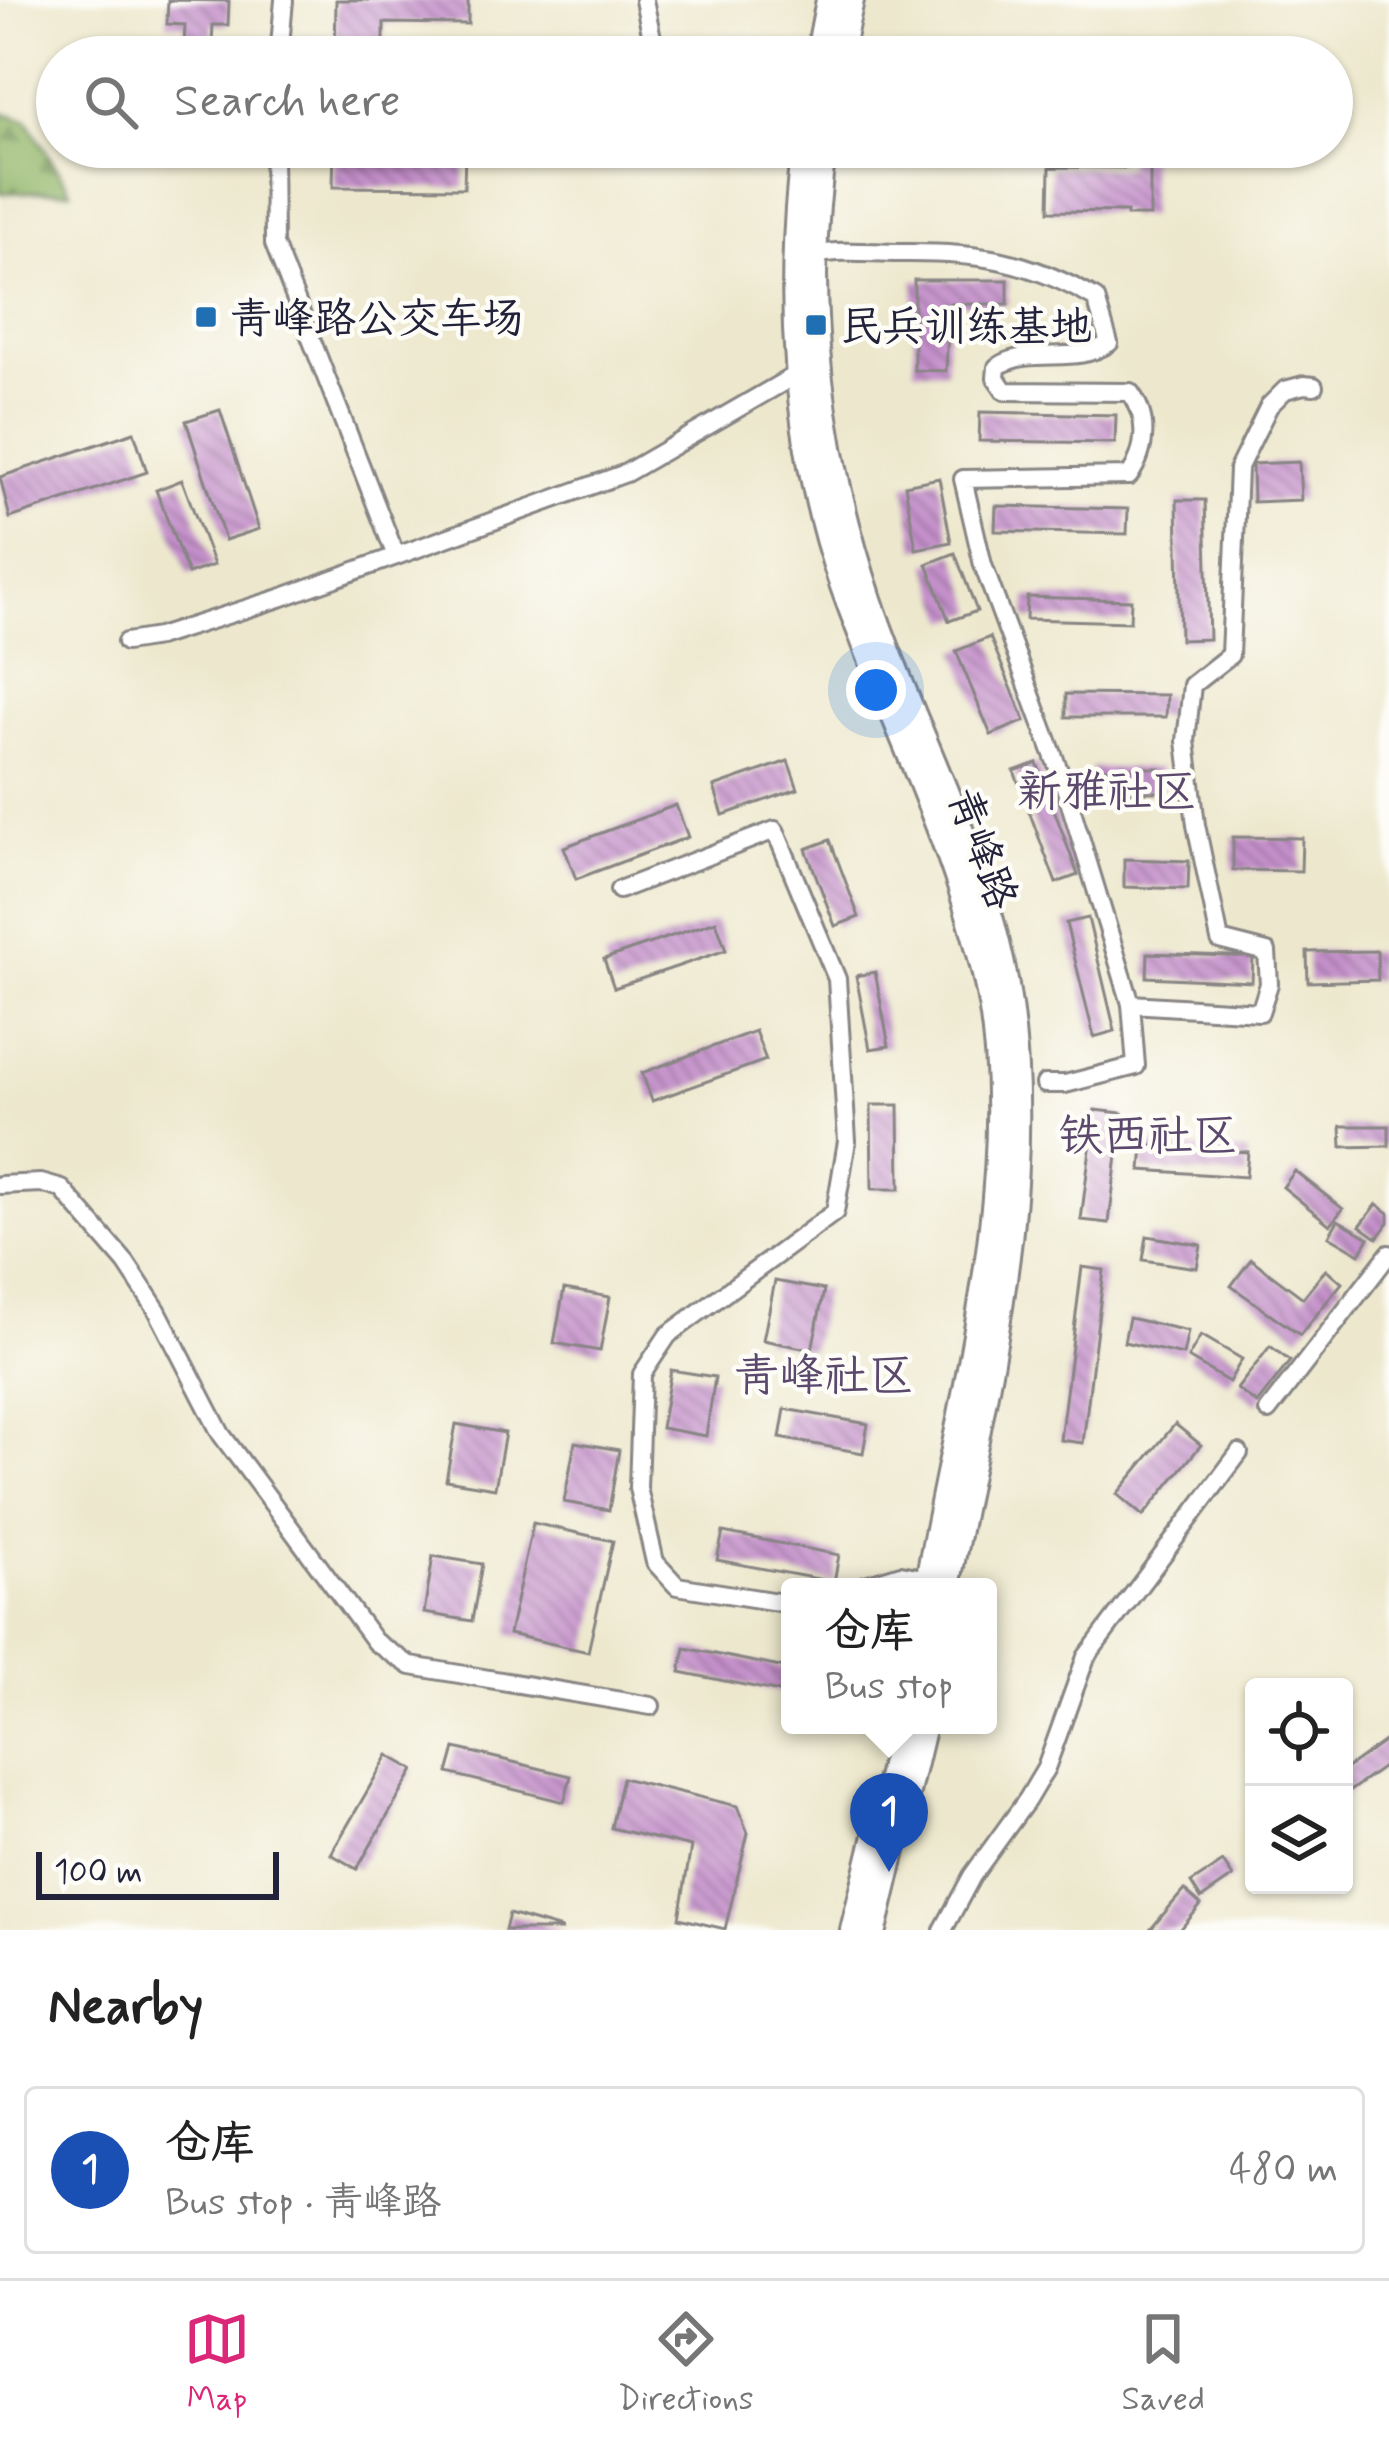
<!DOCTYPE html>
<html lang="en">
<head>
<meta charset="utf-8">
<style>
	:root { --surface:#fff; --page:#f6f6f6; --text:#222; --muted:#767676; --line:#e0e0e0; --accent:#db2777 }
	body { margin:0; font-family:Mynerve,"LXGW WenKai TC",sans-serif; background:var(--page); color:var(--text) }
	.controls { position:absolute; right:36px; bottom:36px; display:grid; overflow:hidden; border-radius:12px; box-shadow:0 3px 9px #0004 }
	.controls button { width:108px; height:108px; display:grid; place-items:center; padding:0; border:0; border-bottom:3px solid var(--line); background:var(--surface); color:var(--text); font:60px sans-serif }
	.scale { position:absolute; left:36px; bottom:30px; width:243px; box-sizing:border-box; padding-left:12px; border:6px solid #22223b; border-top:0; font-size:33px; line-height:42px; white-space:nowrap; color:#22223b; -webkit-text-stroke:9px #fdfcf7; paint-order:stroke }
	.you { position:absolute; left:876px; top:690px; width:42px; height:42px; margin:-30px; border:9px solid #fff; border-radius:50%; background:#1a73e8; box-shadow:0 0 0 18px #1a73e833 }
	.badge { display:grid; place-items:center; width:78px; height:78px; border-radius:50%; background:var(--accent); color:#fff; font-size:39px; font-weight:700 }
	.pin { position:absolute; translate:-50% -99px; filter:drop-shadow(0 3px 6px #0008) }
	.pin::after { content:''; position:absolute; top:63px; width:42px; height:36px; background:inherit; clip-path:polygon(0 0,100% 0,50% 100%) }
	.popup { position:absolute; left:781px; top:1578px; width:216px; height:156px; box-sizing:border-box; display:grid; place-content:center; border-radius:12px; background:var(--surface); filter:drop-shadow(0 3px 9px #0005); font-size:39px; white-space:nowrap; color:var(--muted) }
	.popup b { font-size:45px; color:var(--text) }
	.popup::after { content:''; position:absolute; left:50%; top:100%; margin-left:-24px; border:24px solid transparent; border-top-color:var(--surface) }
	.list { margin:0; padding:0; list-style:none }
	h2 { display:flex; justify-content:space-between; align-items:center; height:156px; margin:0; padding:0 48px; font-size:51px }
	h2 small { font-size:39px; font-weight:400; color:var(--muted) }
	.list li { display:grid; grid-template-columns:78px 1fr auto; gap:36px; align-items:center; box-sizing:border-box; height:168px; margin:0 24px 24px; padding:0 24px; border:3px solid var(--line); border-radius:12px }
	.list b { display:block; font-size:45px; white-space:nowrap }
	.list p { margin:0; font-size:39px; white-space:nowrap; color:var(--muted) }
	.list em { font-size:39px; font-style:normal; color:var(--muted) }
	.icon { flex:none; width:66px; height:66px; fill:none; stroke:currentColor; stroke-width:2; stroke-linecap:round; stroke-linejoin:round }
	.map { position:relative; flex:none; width:1389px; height:1930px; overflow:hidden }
	.search { position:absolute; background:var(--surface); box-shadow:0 3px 9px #0004; left:36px; right:36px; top:36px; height:132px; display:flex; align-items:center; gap:30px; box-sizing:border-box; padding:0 42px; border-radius:66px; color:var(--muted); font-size:45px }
	.sheet { height:348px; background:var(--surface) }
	nav { display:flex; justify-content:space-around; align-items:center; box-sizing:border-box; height:168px; border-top:3px solid var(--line); background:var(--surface); font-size:33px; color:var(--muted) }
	nav a { display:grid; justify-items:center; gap:6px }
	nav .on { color:var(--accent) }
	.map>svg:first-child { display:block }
	.forest { fill:url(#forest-firs); stroke:#5a6c52; stroke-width:3 }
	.building { fill:url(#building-back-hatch) }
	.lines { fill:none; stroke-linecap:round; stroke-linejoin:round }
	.street-casing { stroke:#888584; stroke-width:22 }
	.secondary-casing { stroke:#888584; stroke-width:30 }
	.street { stroke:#fff; stroke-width:16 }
	.secondary { stroke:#fff; stroke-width:24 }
	.poi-dot { fill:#1f6fb2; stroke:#fdfcf7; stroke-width:4.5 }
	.labels { text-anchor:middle; stroke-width:9; stroke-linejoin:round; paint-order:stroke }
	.poi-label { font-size:42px; fill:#22223b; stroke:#fdfcf7; text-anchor:start }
	.street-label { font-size:42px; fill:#22223b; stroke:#fdfcf7 }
	.neighbourhood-label { font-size:45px; fill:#5b486d; stroke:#fdfcf7 }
</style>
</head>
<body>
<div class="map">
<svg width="1389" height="1930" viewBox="0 0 1389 1930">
	<defs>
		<pattern id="forest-firs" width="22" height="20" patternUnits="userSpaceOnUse" patternTransform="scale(3)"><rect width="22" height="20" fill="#91b568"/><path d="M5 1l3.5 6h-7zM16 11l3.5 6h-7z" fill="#769357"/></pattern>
		<pattern id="building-back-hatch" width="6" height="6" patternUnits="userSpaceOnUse" patternTransform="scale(3)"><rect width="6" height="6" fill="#c490ca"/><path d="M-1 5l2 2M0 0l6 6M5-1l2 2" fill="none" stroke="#9f75a5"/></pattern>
	</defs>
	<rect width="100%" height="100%" fill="#fdfcf7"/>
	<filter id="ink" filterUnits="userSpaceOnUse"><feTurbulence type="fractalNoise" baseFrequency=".00833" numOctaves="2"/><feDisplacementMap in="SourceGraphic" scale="24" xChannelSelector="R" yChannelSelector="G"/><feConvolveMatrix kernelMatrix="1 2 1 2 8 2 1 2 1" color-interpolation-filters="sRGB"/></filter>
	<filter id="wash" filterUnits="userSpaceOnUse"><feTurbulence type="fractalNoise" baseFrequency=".004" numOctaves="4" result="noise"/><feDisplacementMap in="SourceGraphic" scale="48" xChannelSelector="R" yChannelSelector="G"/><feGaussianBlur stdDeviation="2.7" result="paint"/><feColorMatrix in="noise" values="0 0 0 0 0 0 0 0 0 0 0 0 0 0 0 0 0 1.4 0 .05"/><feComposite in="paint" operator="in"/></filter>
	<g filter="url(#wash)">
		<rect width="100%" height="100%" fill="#ede8cd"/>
		<polygon class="forest" points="0,112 27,120 71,191 0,193"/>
		<g id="blocks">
			<g class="building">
				<polygon points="168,0 229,1 228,25 213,25 212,46 184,45 185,25 167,24"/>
				<polygon points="336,0 468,0 468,24 384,23 384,57 335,57"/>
				<polygon points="334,147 465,150 464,188 333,187"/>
				<polygon points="1128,157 1150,158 1150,216 1127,216 1127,212 1049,211 1050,167 1128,168"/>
				<polygon points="914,280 1008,280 1008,304 949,304 946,371 914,370"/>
				<polygon points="220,410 259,529 225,540 186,421"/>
				<polygon points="980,412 1116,415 1115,443 979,441"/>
				<polygon points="134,432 147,472 10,518 0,477"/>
				<polygon points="1299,462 1301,500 1253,502 1252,464"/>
				<polygon points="939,478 951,542 916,549 905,485"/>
				<polygon points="182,480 214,565 188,574 156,490"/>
				<polygon points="1177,500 1205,500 1209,639 1180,640"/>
				<polygon points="996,506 1128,509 1127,534 995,531"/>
				<polygon points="955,553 977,611 949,621 927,564"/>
				<polygon points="1027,597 1131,600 1130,622 1026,619"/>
				<polygon points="990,637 1025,721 991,735 956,651"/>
				<polygon points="1066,694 1167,695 1166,717 1066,717"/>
				<polygon points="788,761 798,789 723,815 714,787"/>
				<polygon points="1037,763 1078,875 1056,883 1014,771"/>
				<polygon points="1091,768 1160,768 1160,792 1091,791"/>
				<polygon points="676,805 688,837 576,879 564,847"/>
				<polygon points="1233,837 1302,838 1301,871 1233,870"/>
				<polygon points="830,840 859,917 835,926 806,849"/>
				<polygon points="1124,859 1189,861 1188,889 1124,887"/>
				<polygon points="1088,918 1115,1031 1094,1037 1066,923"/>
				<polygon points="716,921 726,950 614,988 604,959"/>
				<polygon points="1377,951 1378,980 1308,982 1307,952"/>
				<polygon points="1148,953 1253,957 1252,982 1147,977"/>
				<polygon points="875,972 889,1046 870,1049 856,976"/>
				<polygon points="755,1031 766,1060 652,1101 642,1073"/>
				<polygon points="871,1105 899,1105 900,1189 872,1189"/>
				<polygon points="1095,1110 1122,1113 1109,1223 1081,1220"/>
				<polygon points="1341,1126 1389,1126 1389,1146 1342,1147"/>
				<polygon points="1143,1145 1248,1152 1246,1177 1141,1170"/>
				<polygon points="1295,1171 1343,1209 1330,1225 1283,1187"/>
				<polygon points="1377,1204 1389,1213 1389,1222 1377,1238 1360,1226"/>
				<polygon points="1338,1220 1369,1238 1360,1254 1329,1236"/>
				<polygon points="1147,1236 1201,1245 1197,1268 1143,1260"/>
				<polygon points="1251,1259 1303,1298 1326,1269 1342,1283 1300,1335 1231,1286"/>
				<polygon points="1082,1267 1104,1270 1083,1443 1060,1440"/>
				<polygon points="775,1281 824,1290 812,1350 763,1340"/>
				<polygon points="564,1289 610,1297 600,1351 554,1343"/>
				<polygon points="1129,1318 1188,1331 1183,1355 1124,1342"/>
				<polygon points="1201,1335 1242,1359 1229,1382 1188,1358"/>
				<polygon points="1270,1346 1290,1361 1257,1404 1237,1389"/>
				<polygon points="671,1370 715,1377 706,1436 661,1428"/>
				<polygon points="785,1409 868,1424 863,1453 780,1438"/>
				<polygon points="456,1424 505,1433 495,1488 446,1480"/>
				<polygon points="1175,1424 1201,1445 1143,1516 1117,1494"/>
				<polygon points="575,1442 619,1450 609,1510 564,1502"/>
				<polygon points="533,1523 613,1541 588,1652 509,1634"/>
				<polygon points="723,1532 839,1555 834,1582 717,1560"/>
				<polygon points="433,1556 482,1564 472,1621 424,1613"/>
				<polygon points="685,1648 790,1669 785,1693 680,1672"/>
				<polygon points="1386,1740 1389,1763 1344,1795 1344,1770"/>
				<polygon points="455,1748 571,1776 564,1802 448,1773"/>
				<polygon points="388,1755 414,1770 357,1869 331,1854"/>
				<polygon points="622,1778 737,1806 748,1833 725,1929 679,1918 691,1847 611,1828"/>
				<polygon points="1223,1862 1233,1877 1201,1899 1191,1883"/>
				<polygon points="1184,1890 1201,1905 1180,1930 1150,1930"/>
				<polygon points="509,1914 561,1929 561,1930 505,1930"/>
			</g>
		</g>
	</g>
	<g filter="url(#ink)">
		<use href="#blocks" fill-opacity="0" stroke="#888584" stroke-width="3"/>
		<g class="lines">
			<defs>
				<g id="street">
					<polyline points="644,0 656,57"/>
					<polyline points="279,57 284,0"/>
					<polyline points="273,147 274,244 396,556"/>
					<path d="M815 255C843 249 870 253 899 253 977 252 1027 259 1096 299L1109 343C1074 367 1033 344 997 367L996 378 1005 391 1130 392C1149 417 1147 450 1129 476L963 479 983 565 1064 784 1131 1004"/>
					<polyline points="126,642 158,637 280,598 626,473 799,373 808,371"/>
					<polyline points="619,890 775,830 837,979 847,1141 835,1212 668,1335 642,1374 638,1488 655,1562 677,1586 790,1604"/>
					<polyline points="1045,1084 1065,1084 1136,1066 1131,1004 1260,1012 1269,984 1267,952 1220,940 1196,825 1186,741 1192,685 1230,655 1238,469 1269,406 1285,390 1304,385 1314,386"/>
					<polyline points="0,1185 41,1183 62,1189 126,1263 157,1310 221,1434 375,1642 411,1666 651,1706"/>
					<polyline points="1268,1411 1389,1254"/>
					<polyline points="859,1587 901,1574 939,1581"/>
					<polyline points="943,1930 972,1876 1027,1800 1046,1768 1086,1657 1239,1453"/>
				</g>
				<g id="secondary">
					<polyline points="818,57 829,0"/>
					<polyline points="839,57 851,0"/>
					<path d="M804 147C786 292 794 448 843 586 891 721 966 863 991 1004 1022 1184 959 1407 927 1587"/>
					<path d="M824 147C800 300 821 456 870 602 913 730 983 853 1006 986 1040 1186 983 1391 947 1587"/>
					<polyline points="853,1930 903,1725"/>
					<polyline points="874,1930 923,1725"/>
				</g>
			</defs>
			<use href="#street" class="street-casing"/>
			<use href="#secondary" class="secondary-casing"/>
			<use href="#street" class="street"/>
			<use href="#secondary" class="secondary"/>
		</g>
	</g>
	<g class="poi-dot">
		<rect x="194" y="305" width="24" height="24" rx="6"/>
		<rect x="804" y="313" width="24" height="24" rx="6"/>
	</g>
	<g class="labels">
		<g class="poi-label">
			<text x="230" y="332">青峰路公交车场</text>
			<text x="840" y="340">民兵训练基地</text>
		</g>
		<g class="street-label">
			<text transform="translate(984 848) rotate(70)" y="15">青峰路</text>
		</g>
		<g class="neighbourhood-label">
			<text x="1107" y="806">新雅社区</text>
			<text x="1148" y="1150">铁西社区</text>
			<text x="824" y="1390">青峰社区</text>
		</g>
	</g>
</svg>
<div class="controls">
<button><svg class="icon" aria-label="locate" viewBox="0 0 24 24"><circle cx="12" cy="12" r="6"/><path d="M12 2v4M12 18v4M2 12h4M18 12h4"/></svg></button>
<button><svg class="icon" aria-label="layers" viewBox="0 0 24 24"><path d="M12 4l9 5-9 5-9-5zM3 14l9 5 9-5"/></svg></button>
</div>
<div class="scale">100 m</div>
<div class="you"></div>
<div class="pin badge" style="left:889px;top:1872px;background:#1a4fb4">1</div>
<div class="popup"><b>仓库</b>Bus stop</div>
<div class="search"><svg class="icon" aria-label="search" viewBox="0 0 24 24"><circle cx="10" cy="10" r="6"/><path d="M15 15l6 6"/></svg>Search here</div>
</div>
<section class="sheet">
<h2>Nearby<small></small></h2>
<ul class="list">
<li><span class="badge" style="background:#1a4fb4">1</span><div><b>仓库</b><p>Bus stop · 青峰路</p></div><em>480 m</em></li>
</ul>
</section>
<nav>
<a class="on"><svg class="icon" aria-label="map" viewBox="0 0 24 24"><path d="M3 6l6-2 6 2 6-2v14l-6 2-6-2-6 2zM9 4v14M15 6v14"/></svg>Map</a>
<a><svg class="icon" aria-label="directions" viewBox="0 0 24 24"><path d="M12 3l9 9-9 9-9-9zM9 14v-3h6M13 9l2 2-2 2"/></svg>Directions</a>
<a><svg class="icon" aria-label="saved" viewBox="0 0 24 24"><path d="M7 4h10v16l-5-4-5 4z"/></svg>Saved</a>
</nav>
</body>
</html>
